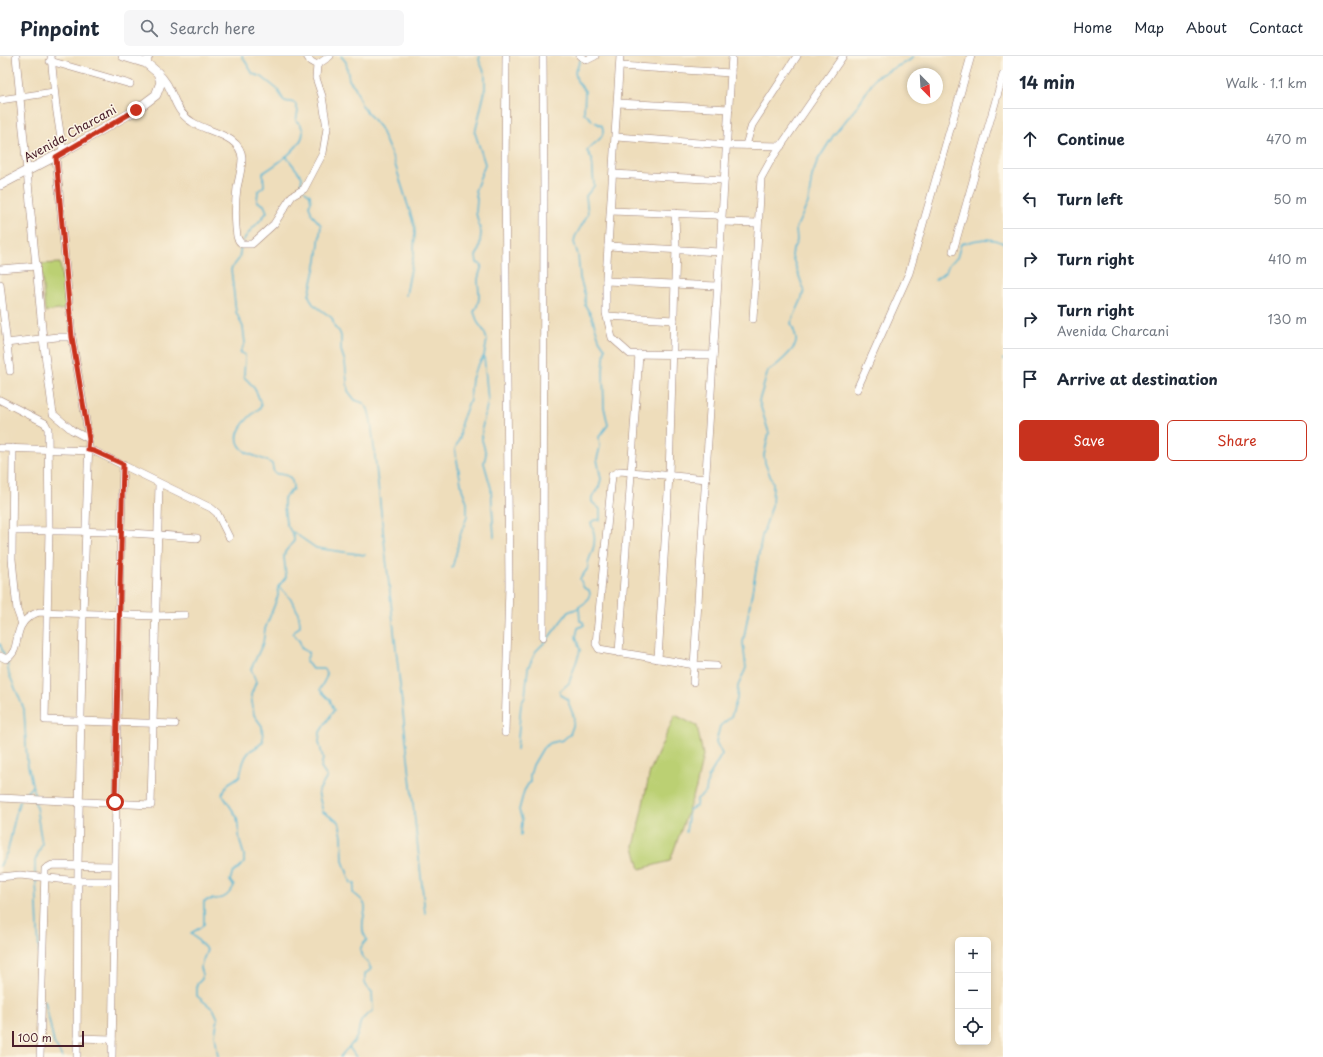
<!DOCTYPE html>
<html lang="en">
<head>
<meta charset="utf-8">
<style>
	:root { --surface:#fff; --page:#f6f6f7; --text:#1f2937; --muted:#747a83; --line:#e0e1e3; --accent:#c8321e }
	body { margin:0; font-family:"Playpen Sans",sans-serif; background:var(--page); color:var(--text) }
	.controls { position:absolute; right:12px; bottom:12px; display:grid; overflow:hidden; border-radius:6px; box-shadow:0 2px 6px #0003 }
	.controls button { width:36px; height:36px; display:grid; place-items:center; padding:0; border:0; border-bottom:1px solid var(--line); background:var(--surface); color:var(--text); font:20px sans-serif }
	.compass { position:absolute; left:907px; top:12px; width:36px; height:36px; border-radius:50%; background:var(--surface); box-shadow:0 2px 6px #0003; rotate:156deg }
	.scale { position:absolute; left:12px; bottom:10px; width:72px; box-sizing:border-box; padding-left:4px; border:2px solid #4a1f2b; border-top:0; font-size:11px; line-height:14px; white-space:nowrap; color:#4a1f2b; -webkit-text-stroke:3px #fcf5e5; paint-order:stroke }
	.stop { position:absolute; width:12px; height:12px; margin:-9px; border:3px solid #c8321e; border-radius:50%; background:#fff }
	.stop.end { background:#c8321e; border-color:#fff; box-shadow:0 1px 4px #0008 }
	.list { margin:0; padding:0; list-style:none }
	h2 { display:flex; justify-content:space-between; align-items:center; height:52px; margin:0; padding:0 16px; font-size:17px }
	h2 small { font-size:13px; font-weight:400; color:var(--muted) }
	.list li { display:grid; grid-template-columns:26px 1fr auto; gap:12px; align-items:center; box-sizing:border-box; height:60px; padding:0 16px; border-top:1px solid var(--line) }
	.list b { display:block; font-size:15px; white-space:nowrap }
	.list p { margin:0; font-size:13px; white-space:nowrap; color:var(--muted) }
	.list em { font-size:13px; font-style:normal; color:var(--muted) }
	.actions { display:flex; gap:8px; padding:12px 16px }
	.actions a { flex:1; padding:9px 0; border:1px solid var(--accent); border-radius:6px; text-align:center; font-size:14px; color:var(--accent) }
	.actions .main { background:var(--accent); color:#fff }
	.icon { flex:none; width:22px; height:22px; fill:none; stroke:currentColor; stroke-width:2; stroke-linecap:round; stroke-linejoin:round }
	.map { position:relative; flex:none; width:1003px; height:1001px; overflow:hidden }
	header { display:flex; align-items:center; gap:24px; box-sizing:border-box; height:56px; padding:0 20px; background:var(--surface); border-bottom:1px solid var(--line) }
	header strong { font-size:19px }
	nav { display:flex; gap:22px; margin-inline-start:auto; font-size:14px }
	.search { width:280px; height:36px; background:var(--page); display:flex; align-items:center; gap:10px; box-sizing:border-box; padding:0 14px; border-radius:6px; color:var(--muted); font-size:15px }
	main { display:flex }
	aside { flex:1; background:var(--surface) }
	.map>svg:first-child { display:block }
	.green { fill:#bbd073; stroke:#82784f }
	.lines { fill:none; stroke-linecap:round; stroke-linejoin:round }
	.stream { stroke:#57b6d5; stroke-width:1.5 }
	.minor-casing { stroke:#9c7e73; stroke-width:8 }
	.major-casing { stroke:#9c7e73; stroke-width:10 }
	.minor { stroke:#fff; stroke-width:7 }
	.major { stroke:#fff; stroke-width:9 }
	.route { stroke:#c8321e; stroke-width:5 }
	.labels { text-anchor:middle; stroke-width:3; stroke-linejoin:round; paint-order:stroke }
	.street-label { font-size:12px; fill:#4a1f2b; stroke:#fcf5e5 }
</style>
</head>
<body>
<header>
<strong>Pinpoint</strong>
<div class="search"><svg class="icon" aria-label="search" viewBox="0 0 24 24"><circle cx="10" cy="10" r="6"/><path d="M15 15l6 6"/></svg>Search here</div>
<nav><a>Home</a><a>Map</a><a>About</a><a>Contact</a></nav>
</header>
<main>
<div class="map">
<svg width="1003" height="1001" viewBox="0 0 1003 1001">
	<rect width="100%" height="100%" fill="#fcf5e5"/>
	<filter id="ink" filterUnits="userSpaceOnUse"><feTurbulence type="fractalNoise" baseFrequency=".025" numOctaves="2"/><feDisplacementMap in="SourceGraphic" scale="8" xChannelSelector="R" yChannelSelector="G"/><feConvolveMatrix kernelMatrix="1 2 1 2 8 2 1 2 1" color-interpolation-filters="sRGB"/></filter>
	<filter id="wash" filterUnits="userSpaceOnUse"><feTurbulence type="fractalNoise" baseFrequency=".012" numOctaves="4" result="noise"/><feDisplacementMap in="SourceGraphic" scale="16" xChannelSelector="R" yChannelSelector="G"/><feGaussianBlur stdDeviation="0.9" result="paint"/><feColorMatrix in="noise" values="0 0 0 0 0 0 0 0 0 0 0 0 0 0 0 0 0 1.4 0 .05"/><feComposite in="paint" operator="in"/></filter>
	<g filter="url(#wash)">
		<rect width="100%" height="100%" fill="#edb"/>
		<g class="green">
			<polygon points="60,207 66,253 45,256 41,208"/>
			<polygon points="675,659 697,670 703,699 696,732 670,805 640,813 634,791 650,715"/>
		</g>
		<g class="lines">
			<g class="stream">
				<path d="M242 0 253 18 262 21 277 33 284 45 295 47 298 55 296 65C298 66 301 69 302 72 309 87 274 110 263 117L264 130 258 135 257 145 264 149 267 156C260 166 249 174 243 185"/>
				<polyline points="341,0 346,6 349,24 355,31 362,50 380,72 394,105 415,172 414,197 406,239"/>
				<path d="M480 0 479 4 485 18V35L475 77 485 108 475 135 477 143 476 157 481 177 479 195 476 200 477 207 482 209C481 214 478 220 478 225 479 238 481 245 474 256L478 267 484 275 487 284 484 300 488 345 482 372V384L486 398 484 407 491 432 494 481"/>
				<polyline points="581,3 575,16 577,25 585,35 584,57 592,64"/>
				<polyline points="286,100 302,121 301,128 303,132"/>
				<polyline points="305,135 310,139 311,146 309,149 312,159 321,169 317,205 309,240 313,248 332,262 335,272 339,275 341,280 341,294 345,306 348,335 355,344 363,347 368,353 371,365 425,857"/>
				<path d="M935 224 946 216 949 208 957 202 961 188C976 184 989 180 1003 187"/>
				<polyline points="1003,304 1003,303"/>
				<polyline points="293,476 316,492 365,499"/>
				<polyline points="452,512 457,494 459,482 467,461 467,446 462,433 455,393 460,381 461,367 470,343 472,323 475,314 484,300"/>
				<path d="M279 531C291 541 300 553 300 570L293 577 300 586 301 592 309 597 306 605 312 613H324L327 618C326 625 321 628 320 634L330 644 334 654 320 676 319 686 323 702 321 712 327 721 318 736 323 756 339 766 342 780 343 805 351 827 355 828 353 837C375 852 360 855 363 875 363 878 366 881 367 884 352 898 366 900 371 913L365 918C364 927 365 930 372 936L373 955C352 968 364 971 355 984 351 990 344 995 340 1001"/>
				<polyline points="0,588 4,599"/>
				<polyline points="7,606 9,618 24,653 27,705 35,742"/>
				<path d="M517 694 521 648 525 641 528 612 536 595 547 584 568 556 576 553 586 546 590 538 589 534 584 532 580 523 588 512C587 504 591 501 593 493 596 485 594 474 591 467L594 464H600V453L592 446V441L599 431 601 423 597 403 600 391 599 381 608 369 604 351 603 315 605 292 599 283 592 261 585 249V239L580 222 578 199 574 186 575 181 588 158 586 140 594 130 592 103 587 95C593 86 607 83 602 70L595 66"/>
				<polyline points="23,741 32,730"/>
				<path d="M686 776 689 754 696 750 697 743 706 736 708 722 722 698 716 686 720 670 731 661 737 643 738 630 746 612 743 587 762 480 772 450 773 427 765 407 764 399 769 377 759 345 768 315C774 312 796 293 796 286 797 280 793 273 791 267L801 245 804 234 792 200 793 193 797 185 796 172 808 147 812 120 818 104 833 80 856 52 876 21 910 4 913 0"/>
				<polyline points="521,779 522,764 519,754 524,735 530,725 530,719 533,709 543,692 550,687 563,684 570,678 573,670 574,661 567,643 560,639 560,635 569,627 579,598 580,594 576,581 578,572 584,569 583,566 580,565 579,551"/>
				<polyline points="0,810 8,794 16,757 20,745"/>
				<polyline points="35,818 35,805 42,788 35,745"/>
				<polyline points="36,823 39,898"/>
				<polyline points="45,945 54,987 62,1001"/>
				<polyline points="349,991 356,1001"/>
				<path d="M218 1001 215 978 218 963 214 954 197 940V928L202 923V918L200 912 207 894 191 877 200 872 204 868V845C217 840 224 848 234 830L230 825 232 818 244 807V799L240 786 237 761 222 738 229 727 240 720C242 711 244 698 253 693 258 690 260 690 263 685L262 670 254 659 251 639 256 626 251 613 263 587 265 573 278 540V531L286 521 284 501 285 496 294 485V481L286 467 284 450V442L293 433C293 417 286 420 274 417L272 408C264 402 254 401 246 396 225 381 248 361 261 351 259 338 254 330 244 321L245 299 240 296 245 287 243 271 236 256 231 213 239 203 241 190"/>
			</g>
		</g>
	</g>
	<g filter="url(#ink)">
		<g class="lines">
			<defs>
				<g id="minor">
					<polyline points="16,0 43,283 53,358 72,374 89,383"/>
					<polyline points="51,0 56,50 63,96"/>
					<polyline points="543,0 544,138 543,581"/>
					<polyline points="580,0 587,4 595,0"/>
					<polyline points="620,0 606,222 606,257 612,282 630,298 713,299"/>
					<polyline points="50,5 130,28"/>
					<polyline points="146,7 149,0"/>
					<polyline points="317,9 330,0"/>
					<polyline points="620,10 731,17"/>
					<path d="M158 17C175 31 171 53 192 66 207 76 241 79 242 102 242 112 239 122 237 132 235 146 235 158 236 172 237 179 236 183 242 188H252L274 168 292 140 304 133 323 97 327 72 322 40 316 22 317 9 310 5 307 0"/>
					<polyline points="0,44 54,36"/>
					<polyline points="618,47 729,53"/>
					<polyline points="616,81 727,89 781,90"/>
					<polyline points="746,89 752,69 797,0"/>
					<polyline points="56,101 72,281 89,383 83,558 78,809 77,1001"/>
					<polyline points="613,118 724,124"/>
					<polyline points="611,155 717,159 722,162 723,166 758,167"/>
					<polyline points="608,190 720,196"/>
					<polyline points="953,195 1003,19"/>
					<polyline points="0,213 37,210"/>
					<polyline points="606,225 717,230"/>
					<polyline points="0,228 10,315"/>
					<polyline points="607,260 674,264"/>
					<polyline points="753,263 761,122 771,104 843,0"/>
					<polyline points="6,287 57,281 72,281"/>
					<polyline points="857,333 909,217 971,0"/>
					<polyline points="0,344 45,367 48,373 49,474 45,664 175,668"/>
					<polyline points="0,392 94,395 211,452 217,457 229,481"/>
					<polyline points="13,392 12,503 17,554 22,568"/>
					<polyline points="706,423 620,415 612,419 596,588 599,593 695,609 716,610"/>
					<path d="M12 475C73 474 136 476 197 482"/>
					<polyline points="619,597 639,298"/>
					<path d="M0 600 6 603C25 593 7 567 39 556L155 560 185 559"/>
					<polyline points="658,603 669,419 676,192 675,157"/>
					<polyline points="693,626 732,0"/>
					<polyline points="505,677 509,529 505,122 506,0"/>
					<polyline points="0,742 151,749 159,428"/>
					<polyline points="0,821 20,819 78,825 114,825"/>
					<polyline points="77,982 112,983"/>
					<polyline points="40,1001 45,813 52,809 114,810"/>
					<polyline points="112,1001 119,540 123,408"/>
				</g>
				<polyline id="major" points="0,129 63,96 136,54 156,39 161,26 158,17 146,7 123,0"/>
			</defs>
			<use href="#minor" class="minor-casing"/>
			<use href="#major" class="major-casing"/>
			<use href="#minor" class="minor"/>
			<use href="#major" class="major"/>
		</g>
	</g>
	<g class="lines" filter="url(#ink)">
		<polyline class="route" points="115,746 123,408 94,395 88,394 89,383 72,281 56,101 136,54"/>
	</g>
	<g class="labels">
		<g class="street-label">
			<text transform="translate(70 78) rotate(-29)" y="4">Avenida Charcani</text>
		</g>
	</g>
</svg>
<div class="controls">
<button>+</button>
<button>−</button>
<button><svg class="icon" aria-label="locate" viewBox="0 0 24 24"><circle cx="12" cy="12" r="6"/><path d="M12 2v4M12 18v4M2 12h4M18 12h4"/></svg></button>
</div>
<svg class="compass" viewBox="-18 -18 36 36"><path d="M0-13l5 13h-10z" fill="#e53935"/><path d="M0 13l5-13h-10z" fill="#747a83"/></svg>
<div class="scale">100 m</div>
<div class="stop" style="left:115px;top:746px"></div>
<div class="stop end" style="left:136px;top:54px"></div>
</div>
<aside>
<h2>14 min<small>Walk · 1.1 km</small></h2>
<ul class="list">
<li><svg class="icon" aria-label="ahead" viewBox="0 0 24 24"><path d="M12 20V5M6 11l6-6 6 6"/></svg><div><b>Continue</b></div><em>470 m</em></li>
<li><svg class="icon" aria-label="left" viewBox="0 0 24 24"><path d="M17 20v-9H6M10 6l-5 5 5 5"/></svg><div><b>Turn left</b></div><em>50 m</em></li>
<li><svg class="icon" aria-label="right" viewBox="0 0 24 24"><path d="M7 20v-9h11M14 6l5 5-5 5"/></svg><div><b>Turn right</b></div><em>410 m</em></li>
<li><svg class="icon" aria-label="right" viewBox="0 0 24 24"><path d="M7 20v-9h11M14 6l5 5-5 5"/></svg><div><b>Turn right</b><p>Avenida Charcani</p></div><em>130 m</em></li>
<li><svg class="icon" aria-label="arrive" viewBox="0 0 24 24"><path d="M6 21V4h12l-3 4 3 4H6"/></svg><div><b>Arrive at destination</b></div></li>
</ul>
<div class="actions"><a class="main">Save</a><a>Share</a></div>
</aside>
</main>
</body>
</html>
